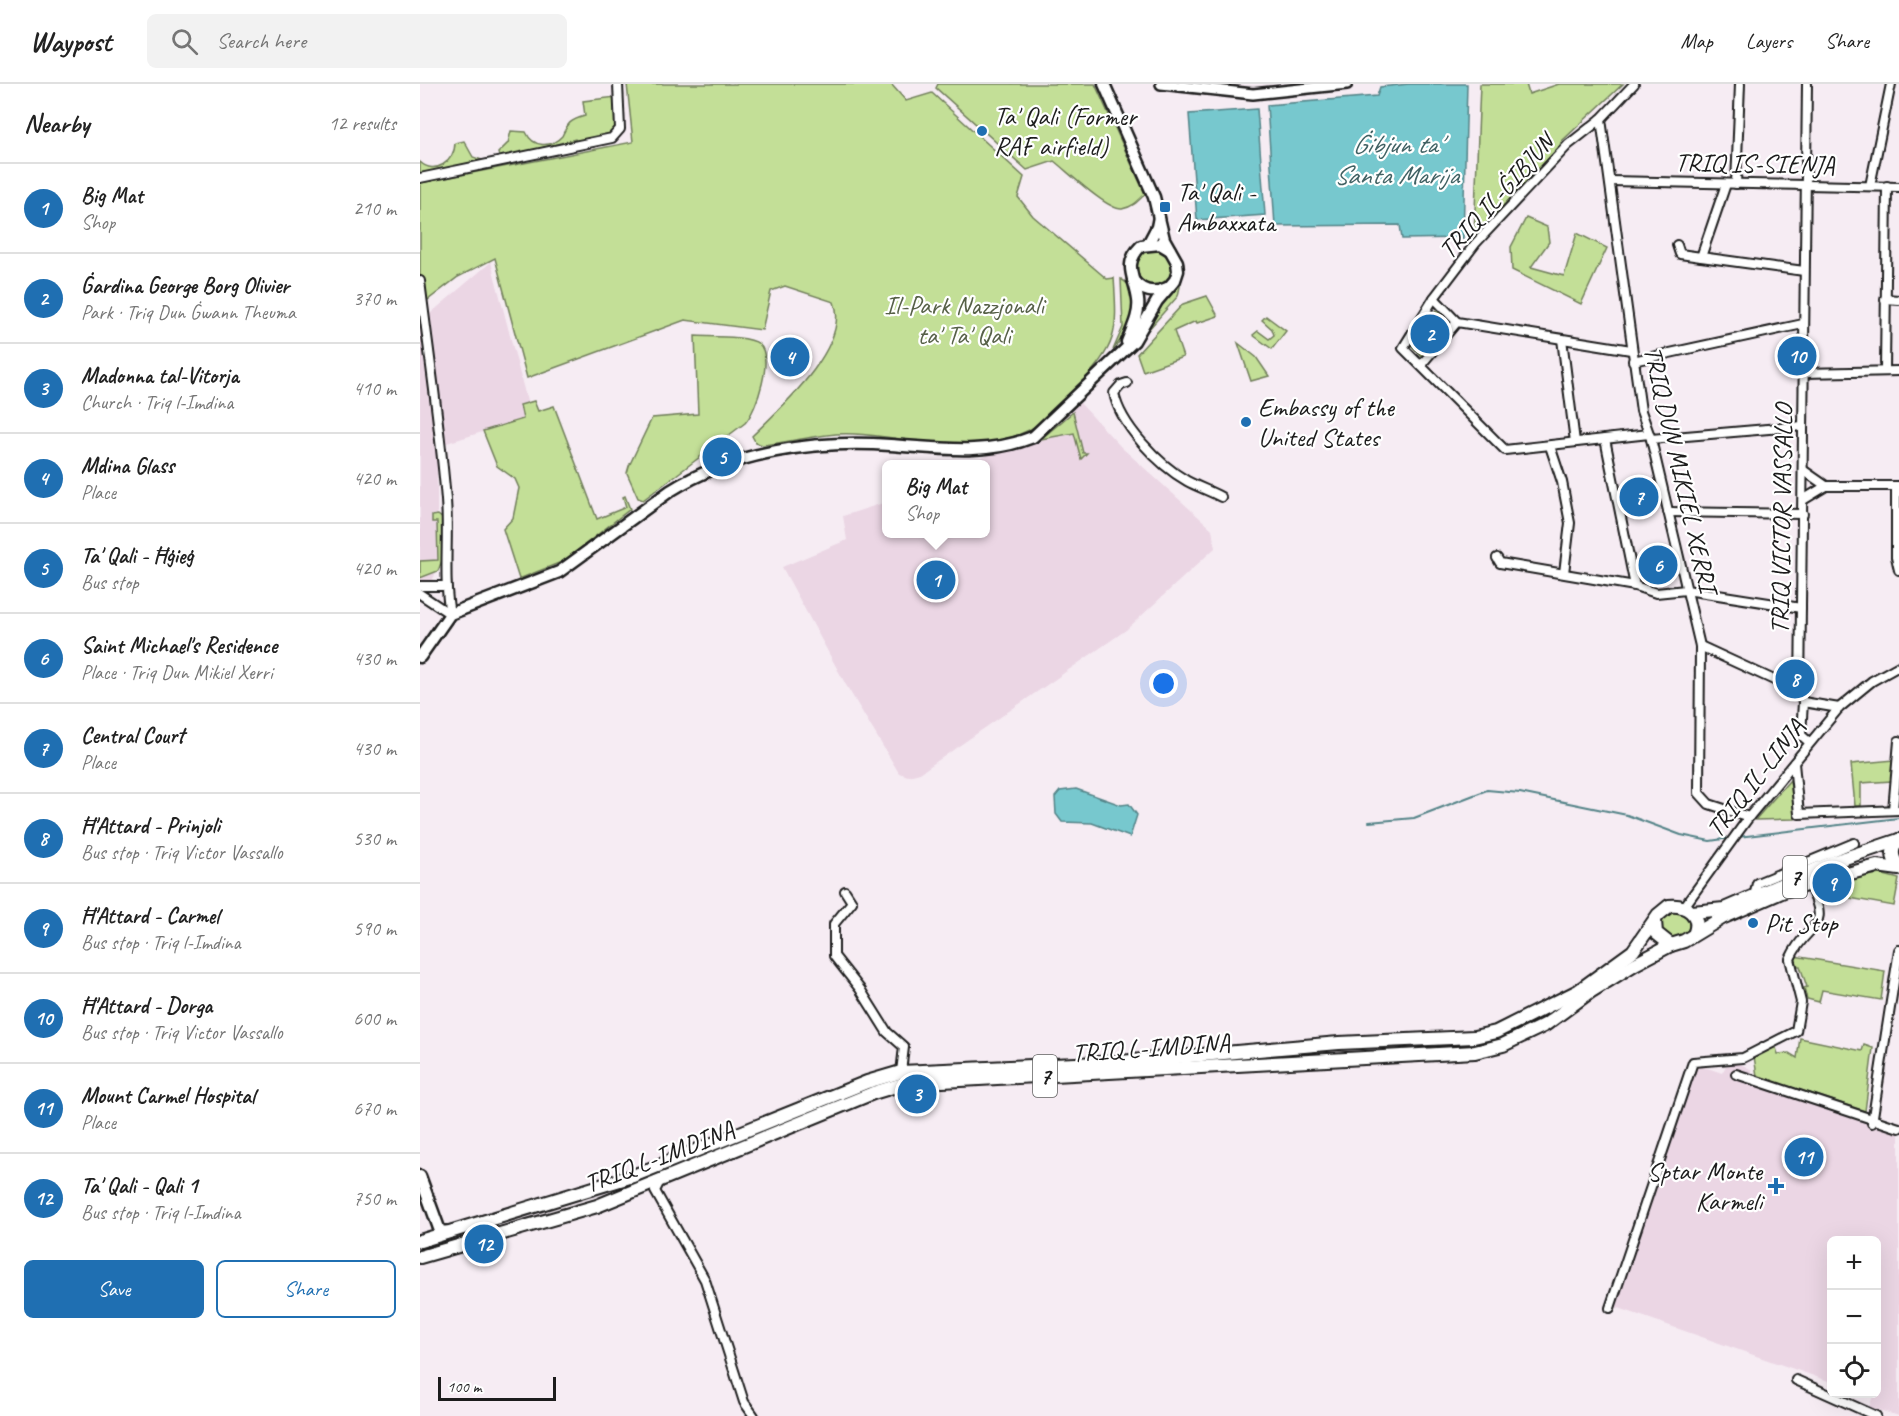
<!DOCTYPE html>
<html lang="en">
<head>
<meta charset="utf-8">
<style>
	:root { --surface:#fff; --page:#f2f2f2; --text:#222; --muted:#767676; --line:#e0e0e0; --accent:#1f6fb2 }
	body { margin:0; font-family:Caveat,sans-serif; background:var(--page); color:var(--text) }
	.controls { position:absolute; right:18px; bottom:18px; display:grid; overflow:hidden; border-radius:9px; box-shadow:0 6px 24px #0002 }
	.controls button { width:54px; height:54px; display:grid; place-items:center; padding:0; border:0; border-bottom:2px solid var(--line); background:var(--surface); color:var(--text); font:30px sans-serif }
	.scale { position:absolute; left:18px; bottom:15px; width:118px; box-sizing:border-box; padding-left:6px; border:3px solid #1c1c1c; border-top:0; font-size:16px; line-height:21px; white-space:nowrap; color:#1c1c1c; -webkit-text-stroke:4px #fff; paint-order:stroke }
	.you { position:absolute; left:744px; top:600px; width:21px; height:21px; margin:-15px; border:4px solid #fff; border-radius:50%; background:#1a73e8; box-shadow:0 0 0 9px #1a73e833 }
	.badge { display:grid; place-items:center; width:39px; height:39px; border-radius:50%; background:var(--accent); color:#fff; font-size:20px; font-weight:700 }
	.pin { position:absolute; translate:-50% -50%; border:3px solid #fff; box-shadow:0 2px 6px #0006 }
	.popup { position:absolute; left:462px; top:376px; width:108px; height:78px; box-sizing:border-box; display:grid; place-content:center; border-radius:9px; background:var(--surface); filter:drop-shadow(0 2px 4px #0005); font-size:20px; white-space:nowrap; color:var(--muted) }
	.popup b { font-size:22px; color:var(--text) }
	.popup::after { content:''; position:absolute; left:50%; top:100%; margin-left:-12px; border:12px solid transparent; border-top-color:var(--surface) }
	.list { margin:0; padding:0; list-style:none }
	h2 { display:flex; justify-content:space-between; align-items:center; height:78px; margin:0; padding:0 24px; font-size:26px }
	h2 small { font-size:20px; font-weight:400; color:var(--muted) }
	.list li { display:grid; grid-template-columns:39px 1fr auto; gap:18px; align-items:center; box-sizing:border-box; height:90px; padding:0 24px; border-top:2px solid var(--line) }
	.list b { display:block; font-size:22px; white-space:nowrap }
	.list p { margin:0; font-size:20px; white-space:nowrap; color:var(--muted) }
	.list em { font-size:20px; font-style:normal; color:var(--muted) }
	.actions { display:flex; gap:12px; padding:18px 24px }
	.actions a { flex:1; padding:14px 0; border:2px solid var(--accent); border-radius:9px; text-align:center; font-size:21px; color:var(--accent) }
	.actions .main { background:var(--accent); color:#fff }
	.icon { flex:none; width:33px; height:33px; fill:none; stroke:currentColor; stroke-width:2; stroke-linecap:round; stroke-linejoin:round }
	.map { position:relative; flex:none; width:1479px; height:1332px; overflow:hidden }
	header { display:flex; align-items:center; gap:36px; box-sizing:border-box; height:84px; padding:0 30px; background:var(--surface); border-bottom:2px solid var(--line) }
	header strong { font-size:28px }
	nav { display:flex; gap:33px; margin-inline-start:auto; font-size:21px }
	.search { width:420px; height:54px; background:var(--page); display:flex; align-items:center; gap:15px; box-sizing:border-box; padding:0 21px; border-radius:9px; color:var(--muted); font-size:22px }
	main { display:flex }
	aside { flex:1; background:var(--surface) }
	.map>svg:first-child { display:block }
	.built { fill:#ebd6e4 }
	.green { fill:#c3df97; stroke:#707e5a; stroke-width:1.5 }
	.water { fill:#77c8ce; stroke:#538387; stroke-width:1.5 }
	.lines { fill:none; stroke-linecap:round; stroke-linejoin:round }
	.stream { stroke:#538387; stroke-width:2 }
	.minor-casing { stroke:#1c1c1c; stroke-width:12 }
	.tertiary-casing { stroke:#1c1c1c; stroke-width:14 }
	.secondary-casing { stroke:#1c1c1c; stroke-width:15 }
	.trunk-casing { stroke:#1c1c1c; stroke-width:16 }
	.minor { stroke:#fff; stroke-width:8 }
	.tertiary { stroke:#fff; stroke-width:9 }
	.secondary { stroke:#fff; stroke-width:10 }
	.trunk { stroke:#fff; stroke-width:12 }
	.poi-dot { fill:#1f6fb2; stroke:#fff; stroke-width:2 }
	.labels { text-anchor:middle; stroke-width:4.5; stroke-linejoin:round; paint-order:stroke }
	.shield { fill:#fff; stroke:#606060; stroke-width:1.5 }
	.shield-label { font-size:24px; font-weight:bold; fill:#1c1c1c }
	.poi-label { font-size:26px; fill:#1c1c1c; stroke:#fff; text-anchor:start }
	.street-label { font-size:26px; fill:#1c1c1c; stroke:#fff }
	.park-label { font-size:26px; fill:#566047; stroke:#fff }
	.water-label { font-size:27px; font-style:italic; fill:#406163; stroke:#fff }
</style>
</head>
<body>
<header>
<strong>Waypost</strong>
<div class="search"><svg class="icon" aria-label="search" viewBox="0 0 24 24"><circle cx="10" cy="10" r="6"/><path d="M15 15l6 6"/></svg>Search here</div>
<nav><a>Map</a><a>Layers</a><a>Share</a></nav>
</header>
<main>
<aside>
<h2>Nearby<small>12 results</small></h2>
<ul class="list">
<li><span class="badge">1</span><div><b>Big Mat</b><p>Shop</p></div><em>210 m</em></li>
<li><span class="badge">2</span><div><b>Ġardina George Borg Olivier</b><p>Park · Triq Dun Ġwann Theuma</p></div><em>370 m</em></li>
<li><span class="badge">3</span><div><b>Madonna tal-Vitorja</b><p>Church · Triq l-Imdina</p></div><em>410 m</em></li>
<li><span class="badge">4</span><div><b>Mdina Glass</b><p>Place</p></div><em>420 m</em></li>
<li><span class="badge">5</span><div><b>Ta' Qali - Ħġieġ</b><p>Bus stop</p></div><em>420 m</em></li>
<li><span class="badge">6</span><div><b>Saint Michael's Residence</b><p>Place · Triq Dun Mikiel Xerri</p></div><em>430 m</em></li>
<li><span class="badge">7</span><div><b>Central Court</b><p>Place</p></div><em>430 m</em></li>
<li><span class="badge">8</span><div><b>Ħ'Attard - Prinjoli</b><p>Bus stop · Triq Victor Vassallo</p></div><em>530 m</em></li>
<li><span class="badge">9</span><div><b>Ħ'Attard - Carmel</b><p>Bus stop · Triq l-Imdina</p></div><em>590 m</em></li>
<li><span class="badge">10</span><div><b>Ħ'Attard - Dorga</b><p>Bus stop · Triq Victor Vassallo</p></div><em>600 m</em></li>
<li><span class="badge">11</span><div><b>Mount Carmel Hospital</b><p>Place</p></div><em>670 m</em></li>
<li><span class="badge">12</span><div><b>Ta' Qali - Qali 1</b><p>Bus stop · Triq l-Imdina</p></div><em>750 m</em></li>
</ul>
<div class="actions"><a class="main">Save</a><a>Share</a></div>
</aside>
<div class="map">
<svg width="1479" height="1332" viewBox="0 0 1479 1332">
	<rect width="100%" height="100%" fill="#f6ecf3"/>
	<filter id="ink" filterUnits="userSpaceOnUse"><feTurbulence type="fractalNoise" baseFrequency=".0167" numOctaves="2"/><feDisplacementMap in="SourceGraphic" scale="12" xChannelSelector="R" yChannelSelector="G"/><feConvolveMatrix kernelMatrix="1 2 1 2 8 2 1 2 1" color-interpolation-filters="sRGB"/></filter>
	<g filter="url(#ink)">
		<g class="built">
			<polygon points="71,178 111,333 17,362 17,438 22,476 10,501 0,500 0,235 5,234"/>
			<polygon points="660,319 701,363 792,445 795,464 706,546 500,689 488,692 479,689 426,601 362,483 427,456 423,432 466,418 466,450 566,450 566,380 553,380 560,374 615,358"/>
			<polygon points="1317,978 1332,986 1330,998 1479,1048 1479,1332 1449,1323 1453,1312 1446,1310 1456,1310 1456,1156 1412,1156 1411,1298 1193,1222 1276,980 1302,989 1306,982"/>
		</g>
		<g class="green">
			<path d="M207 0H471L486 17 512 9 604 93 598 113 613 132 687 195 694 194C698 252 697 260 657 304 643 319 627 336 609 346 555 374 491 353 434 350 405 348 372 358 343 361L336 359 332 352C361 324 431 261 414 218L365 202 351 207 342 246 265 236 107 294 75 174 38 193 0 222V99L213 58Z"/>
			<path d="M518 0H675L725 110C718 117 713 123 702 125 687 126 647 87 634 77L607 86 516 4Z"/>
			<polygon points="1060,0 1106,0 1109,10 1139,0 1203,0 1142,57 1138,65 1054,152"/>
			<path d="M196 13 198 37 191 50 157 58 155 55 80 75 78 69 88 59 91 47 106 48C113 64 131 64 142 52 148 39 150 36 165 32L163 17Z"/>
			<path d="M44 57 53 73 65 77 0 91V78C15 92 35 77 35 59Z"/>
			<polygon points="1106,134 1127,143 1129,158 1111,183 1144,192 1157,149 1187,164 1161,220 1092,186 1091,163"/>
			<circle cx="734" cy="184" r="19"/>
			<polygon points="764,184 758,212 714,262 739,218 759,198"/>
			<path d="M701 195C730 212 708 247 693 266L703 243Z"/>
			<polygon points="787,212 798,232 777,239 776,237 754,247 763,273 723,287 717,270 763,220"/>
			<polygon points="1016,226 1030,238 1002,273 992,262"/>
			<polygon points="846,232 866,247 852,265 833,251 838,247 849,255 854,251 852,245 842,236"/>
			<path d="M275 252C289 253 329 251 339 260 354 273 337 326 325 339L223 416 218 414 207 389 209 382 232 334 278 330Z"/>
			<polygon points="818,259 836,273 849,292 831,297"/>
			<polygon points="114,317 118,327 134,322 177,435 206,423 203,413 205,412 210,425 144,477 99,495 83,445 93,434 99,404 95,395 77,382 63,347 103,335 100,321"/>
			<polygon points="653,328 663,369 667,369 661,375 654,349 621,355"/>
			<polygon points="18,431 23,435 23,474 18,487 0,494 0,477 18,476 17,438 12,438 12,432"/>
			<polygon points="1474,676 1472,697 1441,699 1441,722 1435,722 1431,680"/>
			<polygon points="1370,696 1375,735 1335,736"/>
			<path d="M1460 790 1479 795 1474 822 1396 808C1405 796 1443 793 1460 790Z"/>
			<circle cx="1255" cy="840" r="14"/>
			<polygon points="1374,872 1465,887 1461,916 1402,906 1399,918 1387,915 1384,904 1387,903 1380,882 1378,882"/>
			<polygon points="1380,954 1442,967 1444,961 1453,964 1445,1027 1337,992 1334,972 1355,961 1358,970 1369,969 1377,974"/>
		</g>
		<g class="water">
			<polygon points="989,0 1047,0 1043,154 982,155 980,141 855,142 847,21 957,12 960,3"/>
			<polygon points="837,25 845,131 777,136 769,30"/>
			<polygon points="656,705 701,721 709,720 717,731 710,753 672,739 642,738 636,730 635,713 640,707"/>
		</g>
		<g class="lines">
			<g class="stream">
				<polyline points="949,738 994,734 1067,706 1100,709 1207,731 1261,751 1290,757 1310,754"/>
				<polyline points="1318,753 1479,734"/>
			</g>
			<defs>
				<g id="minor">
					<polyline points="1214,0 1181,35 1148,61 1055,160 1014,214 983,264 1085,366 1229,350"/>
					<polyline points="1387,0 1380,608 1383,618 1381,651 1389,658"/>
					<polyline points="1181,35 1221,327 1231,355 1280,562 1279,709 1289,720 1329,733"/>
					<polyline points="0,94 192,54 200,45 198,0"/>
					<polyline points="1190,97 1479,103"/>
					<polyline points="1306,100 1281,173 1384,187"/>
					<polyline points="1316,100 1320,0"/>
					<polyline points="1450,102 1471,0"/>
					<polyline points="1257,161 1260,170 1281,173"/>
					<path d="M0 197C9 270 20 343 26 416 29 455 23 493 30 530"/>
					<polyline points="1014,214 1037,238 1211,266"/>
					<polyline points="1465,215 1479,216"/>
					<polyline points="1142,255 1155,358"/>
					<polyline points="1213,277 1383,240"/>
					<polyline points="1001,281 1037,238"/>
					<polyline points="1465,287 1467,102"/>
					<polyline points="1383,289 1479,287"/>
					<path d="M707 299 701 301 694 309C700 341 739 381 767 397 778 403 790 407 801 413"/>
					<polyline points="1185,355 1215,502"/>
					<polyline points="1231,355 1383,342"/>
					<polyline points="1130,362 1142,398 1150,439 1144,489"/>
					<polyline points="1383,386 1406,402"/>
					<polyline points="1476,402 1476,473 1479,486"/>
					<polyline points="1383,416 1406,402 1479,402"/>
					<polyline points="1248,428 1383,430"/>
					<polyline points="1077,474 1080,479 1215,502 1236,509 1266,506 1381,524"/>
					<polyline points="0,502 24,502"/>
					<polyline points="0,510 30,530"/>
					<polyline points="1280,562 1380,608"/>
					<polyline points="1383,618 1419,624"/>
					<polyline points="1374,679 1379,730 1479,726"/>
					<polyline points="1473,726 1479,657"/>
					<polyline points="425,807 432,818 414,840 414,872 440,905 467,948 484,963 481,988"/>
					<polyline points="1335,809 1337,799 1434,759"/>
					<polyline points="1264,823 1329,733 1419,624 1452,597 1479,582"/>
					<polyline points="1316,990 1479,1044"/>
					<polyline points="1452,1039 1479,866"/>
					<polyline points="239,1099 235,1107 285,1196 324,1318 334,1332"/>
					<path d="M1190 1224 1273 978 1323 974 1376 947 1381 918 1370 875C1387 836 1414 849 1388 799"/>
					<polyline points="1376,1296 1456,1332"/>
				</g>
				<polyline id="tertiary" points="741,0 833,10 927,0"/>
				<g id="secondary">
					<polyline points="728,160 737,143 739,133"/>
					<path d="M713 196C722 208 734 210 747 204"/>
					<path d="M707 258C712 245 720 230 718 216 715 193 702 181 721 162L740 160 750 166"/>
					<path d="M0 573 30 530 139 488 250 407C313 367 396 356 470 361 519 364 565 372 613 353L714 257 737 217 755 196 758 187 757 178 744 155 734 113 684 0"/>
					<polyline points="0,1092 20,1147 31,1148"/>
				</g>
				<g id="trunk">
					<path d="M1479 756C1471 764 1471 774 1479 782"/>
					<polyline points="1272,828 1304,825 1413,778 1479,756"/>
					<polyline points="1235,837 1236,849 1251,861"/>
					<path d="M0 1157 213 1092 447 998 481 988 700 978 919 959 1054 953 1076 948 1158 907 1213 867 1238 831 1249 822C1266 820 1281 831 1275 848"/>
					<polyline points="0,1173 177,1122 453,1009 486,999 1055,968 1083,961 1125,941 1170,908 1215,880 1251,861 1264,857 1302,834 1364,807 1457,782 1479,785"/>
				</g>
			</defs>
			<use href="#minor" class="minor-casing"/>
			<use href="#tertiary" class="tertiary-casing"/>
			<use href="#secondary" class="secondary-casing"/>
			<use href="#trunk" class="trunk-casing"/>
			<use href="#minor" class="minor"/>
			<use href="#tertiary" class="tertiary"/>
			<use href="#secondary" class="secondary"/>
			<use href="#trunk" class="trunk"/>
		</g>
	</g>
	<g class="poi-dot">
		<circle cx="562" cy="47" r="6"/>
		<rect x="739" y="117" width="12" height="12" rx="3"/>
		<circle cx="826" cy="338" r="6"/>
		<circle cx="1333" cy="839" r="6"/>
		<path d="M1353 1093h6v6h6v6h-6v6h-6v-6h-6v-6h6z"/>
	</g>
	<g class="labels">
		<g class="shield">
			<rect x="1363" y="772" width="24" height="42" rx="4.5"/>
			<rect x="613" y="971" width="24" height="42" rx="4.5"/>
		</g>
		<g class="shield-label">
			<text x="1375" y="801">7</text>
			<text x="625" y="1000">7</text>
		</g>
		<g class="poi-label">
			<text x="574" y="41">Ta' Qali (Former<tspan x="574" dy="30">RAF airfield)</tspan></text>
			<text x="757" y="117">Ta' Qali -<tspan x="757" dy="30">Ambaxxata</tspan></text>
			<text x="838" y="332">Embassy of the<tspan x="838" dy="30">United States</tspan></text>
			<text x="1345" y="848">Pit Stop</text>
			<text x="1342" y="1096" text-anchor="end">Sptar Monte<tspan x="1342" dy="30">Karmeli</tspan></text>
		</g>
		<g class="street-label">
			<text transform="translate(1335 79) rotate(1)" y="9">TRIQ IS-SIENJA</text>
			<text transform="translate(1076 112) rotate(-48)" y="9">TRIQ IL-ĠIBJUN</text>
			<text transform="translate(1261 385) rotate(77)" y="9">TRIQ DUN MIKIEL XERRI</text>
			<text transform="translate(1361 435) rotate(-89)" y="9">TRIQ VICTOR VASSALLO</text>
			<text transform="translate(1335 694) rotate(-52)" y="9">TRIQ IL-LINJA</text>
			<text transform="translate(731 963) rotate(-4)" y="9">TRIQ L-IMDINA</text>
			<text transform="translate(239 1072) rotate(-21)" y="9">TRIQ L-IMDINA</text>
		</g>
		<g class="park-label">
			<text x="544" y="230">Il-Park Nazzjonali<tspan x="544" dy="30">ta' Ta' Qali</tspan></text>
		</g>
		<g class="water-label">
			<text x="976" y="69">Ġibjun ta'<tspan x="976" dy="31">Santa Marija</tspan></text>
		</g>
	</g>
</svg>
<div class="controls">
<button>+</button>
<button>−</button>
<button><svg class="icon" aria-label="locate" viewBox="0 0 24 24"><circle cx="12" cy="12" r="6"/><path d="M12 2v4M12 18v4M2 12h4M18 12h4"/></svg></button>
</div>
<div class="scale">100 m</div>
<div class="you"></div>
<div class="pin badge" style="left:516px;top:496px">1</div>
<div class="popup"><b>Big Mat</b>Shop</div>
<div class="pin badge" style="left:1010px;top:250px">2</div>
<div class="pin badge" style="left:497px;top:1010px">3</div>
<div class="pin badge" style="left:370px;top:273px">4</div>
<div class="pin badge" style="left:302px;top:373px">5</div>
<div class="pin badge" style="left:1238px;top:481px">6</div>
<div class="pin badge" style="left:1219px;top:413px">7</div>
<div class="pin badge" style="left:1375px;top:595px">8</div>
<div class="pin badge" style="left:1412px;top:799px">9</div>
<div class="pin badge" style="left:1377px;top:272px">10</div>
<div class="pin badge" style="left:1384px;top:1073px">11</div>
<div class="pin badge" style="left:64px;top:1160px">12</div>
</div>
</main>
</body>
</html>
